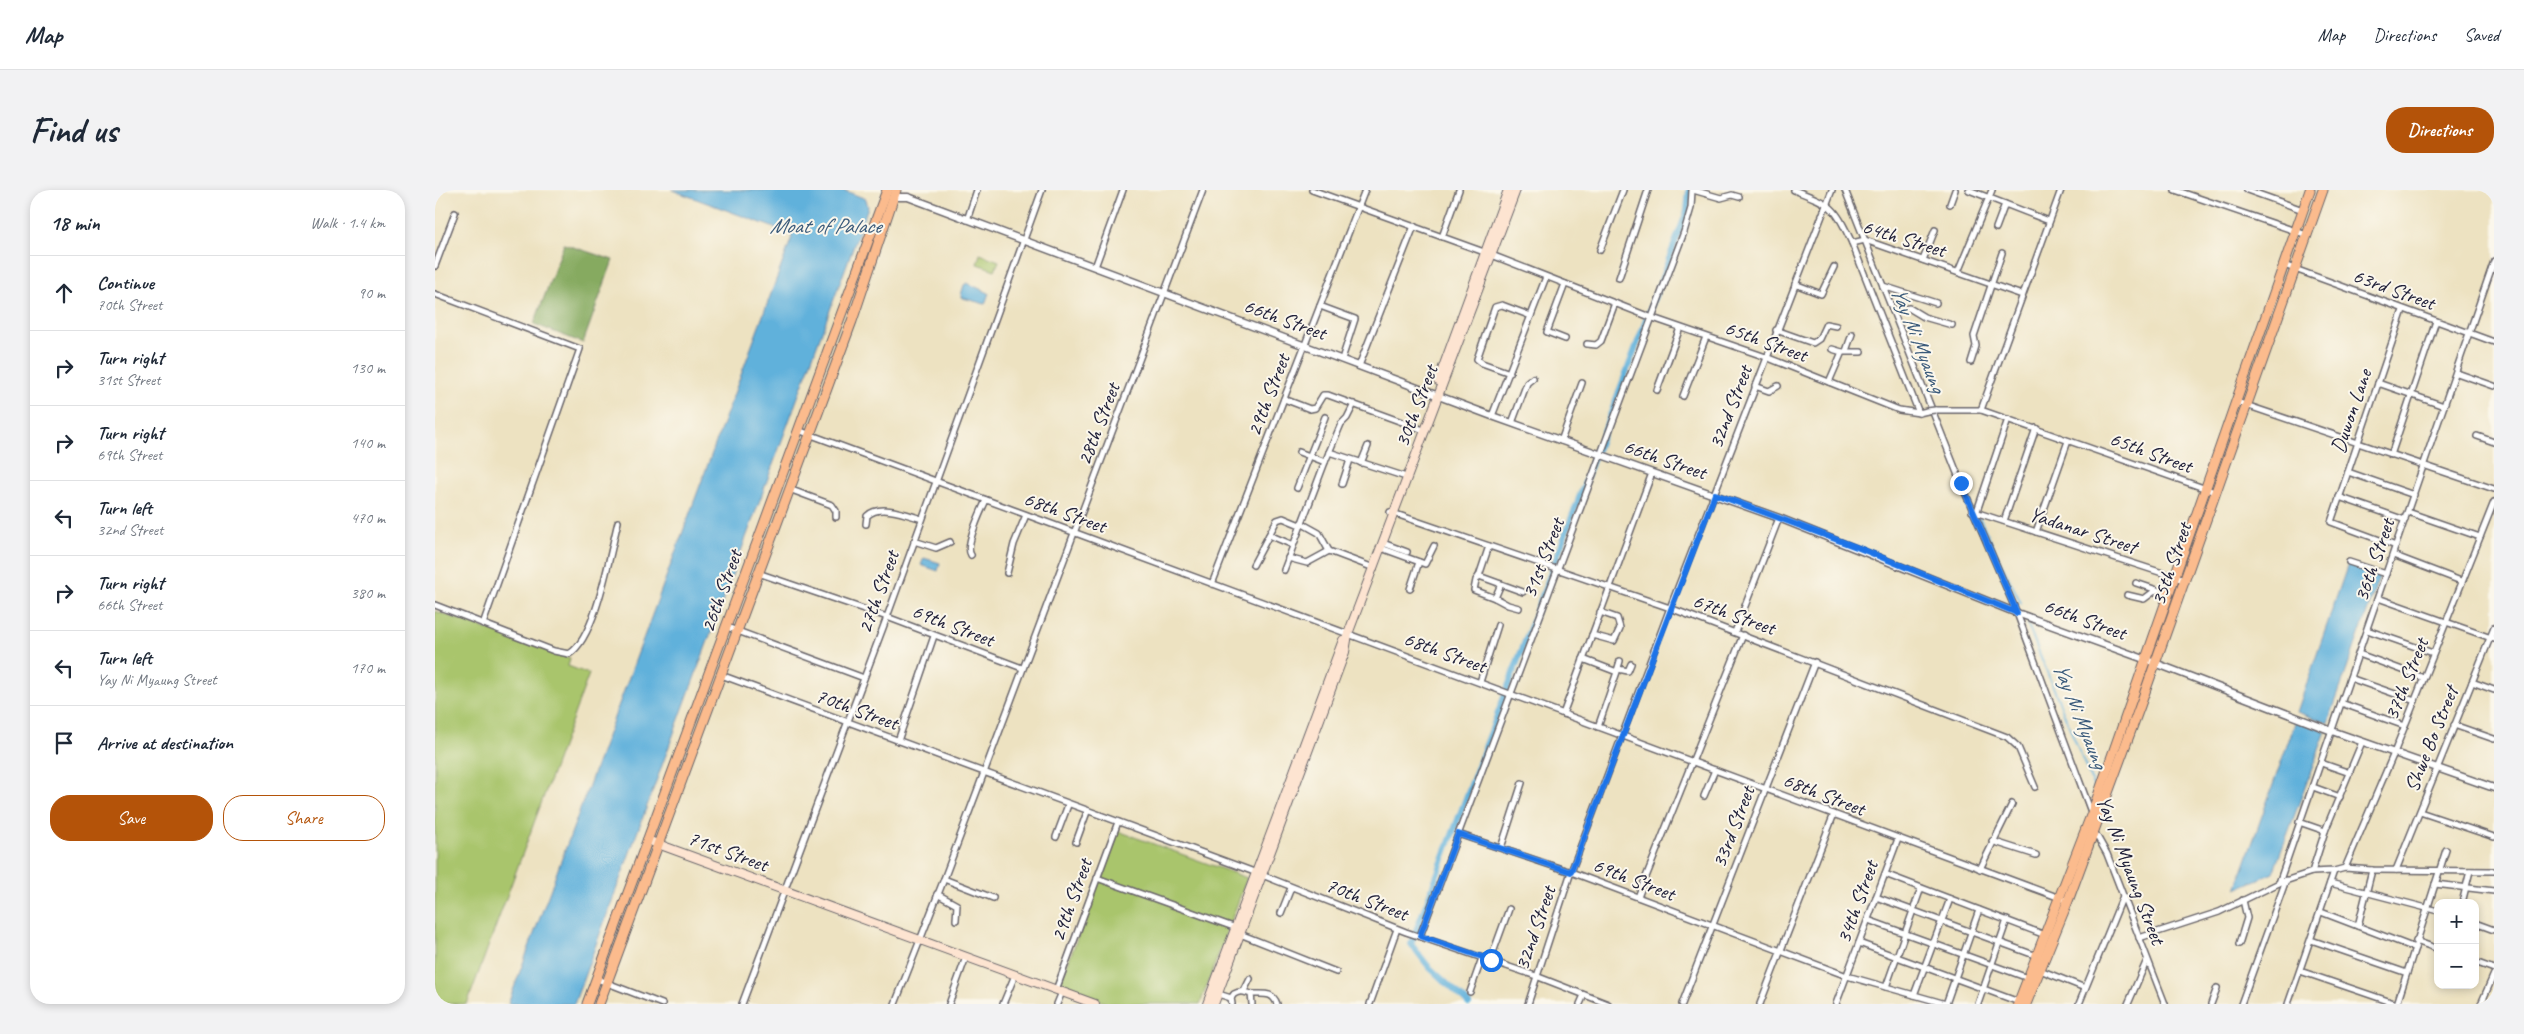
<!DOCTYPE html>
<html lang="en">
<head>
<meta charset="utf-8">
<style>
	:root { --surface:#fff; --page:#f2f2f3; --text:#1f2937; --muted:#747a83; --line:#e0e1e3; --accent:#b45309 }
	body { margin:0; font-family:Caveat,sans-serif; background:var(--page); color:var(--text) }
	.controls { position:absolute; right:15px; bottom:15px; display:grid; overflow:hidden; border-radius:10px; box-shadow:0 2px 8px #0003 }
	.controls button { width:45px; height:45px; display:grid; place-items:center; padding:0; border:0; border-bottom:1px solid var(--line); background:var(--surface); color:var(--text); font:25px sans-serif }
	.stop { position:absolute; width:15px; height:15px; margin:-11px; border:4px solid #1a73e8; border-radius:50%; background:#fff }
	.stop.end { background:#1a73e8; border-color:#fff; box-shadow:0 1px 5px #0008 }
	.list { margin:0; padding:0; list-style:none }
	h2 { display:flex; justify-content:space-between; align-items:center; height:65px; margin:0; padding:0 20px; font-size:21px }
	h2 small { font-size:16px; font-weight:400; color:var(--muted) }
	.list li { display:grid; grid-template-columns:32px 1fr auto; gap:15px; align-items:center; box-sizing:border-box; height:75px; padding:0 20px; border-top:1px solid var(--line) }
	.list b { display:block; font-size:19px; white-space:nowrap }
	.list p { margin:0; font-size:16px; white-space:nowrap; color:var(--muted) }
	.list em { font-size:16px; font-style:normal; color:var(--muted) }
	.actions { display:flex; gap:10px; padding:15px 20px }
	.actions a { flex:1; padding:11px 0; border:1px solid var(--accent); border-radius:20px; text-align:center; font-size:18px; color:var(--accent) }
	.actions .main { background:var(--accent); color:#fff }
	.icon { flex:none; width:28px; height:28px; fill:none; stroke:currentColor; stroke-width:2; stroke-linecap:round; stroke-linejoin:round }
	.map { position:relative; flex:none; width:2059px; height:814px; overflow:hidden; border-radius:20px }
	header { display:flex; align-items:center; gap:30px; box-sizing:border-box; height:70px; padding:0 25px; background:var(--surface); border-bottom:1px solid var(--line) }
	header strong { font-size:24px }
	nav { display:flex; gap:28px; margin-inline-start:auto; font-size:18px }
	.intro { display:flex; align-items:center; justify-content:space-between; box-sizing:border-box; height:120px; padding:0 30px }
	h1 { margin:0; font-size:35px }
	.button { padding:12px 22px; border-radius:20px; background:var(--accent); color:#fff; font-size:18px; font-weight:700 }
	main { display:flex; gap:30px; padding:0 30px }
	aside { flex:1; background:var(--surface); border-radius:20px; box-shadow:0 2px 8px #0003 }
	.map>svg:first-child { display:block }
	.green { fill:#a9c56c; stroke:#667454 }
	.forest { fill:#86aa60; stroke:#54664e }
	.water { fill:#60b1db; stroke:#416a8b }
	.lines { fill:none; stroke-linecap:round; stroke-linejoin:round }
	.stream { stroke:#60b1db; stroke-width:2 }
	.canal { stroke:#60b1db; stroke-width:6 }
	.minor-casing { stroke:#69656a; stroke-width:8 }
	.tertiary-casing { stroke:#69656a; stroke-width:9 }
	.secondary-casing { stroke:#69656a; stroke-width:10 }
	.primary-casing { stroke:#69656a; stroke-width:11 }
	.minor { stroke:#fff; stroke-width:5 }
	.tertiary { stroke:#fff; stroke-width:6 }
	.secondary { stroke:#fde4d1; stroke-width:8 }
	.primary { stroke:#fbbb8d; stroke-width:9 }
	.minor-bridge-casing { stroke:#69656a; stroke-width:8; stroke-linecap:butt }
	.minor-bridge { stroke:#fff; stroke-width:5 }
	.route { stroke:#1a73e8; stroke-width:6 }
	.labels { text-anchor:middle; stroke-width:4; stroke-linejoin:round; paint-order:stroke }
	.street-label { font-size:21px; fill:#22223b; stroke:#fbf7ec }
	.water-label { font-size:22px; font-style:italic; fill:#3b5b7b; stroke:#fbf7ec }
</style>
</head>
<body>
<header>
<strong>Map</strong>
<nav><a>Map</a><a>Directions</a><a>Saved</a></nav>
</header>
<div class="intro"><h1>Find us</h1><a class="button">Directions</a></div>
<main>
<aside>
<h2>18 min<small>Walk · 1.4 km</small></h2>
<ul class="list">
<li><svg class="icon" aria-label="ahead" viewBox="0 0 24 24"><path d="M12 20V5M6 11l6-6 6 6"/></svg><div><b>Continue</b><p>70th Street</p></div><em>90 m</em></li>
<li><svg class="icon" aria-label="right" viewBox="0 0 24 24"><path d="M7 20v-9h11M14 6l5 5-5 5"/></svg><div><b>Turn right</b><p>31st Street</p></div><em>130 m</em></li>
<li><svg class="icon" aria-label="right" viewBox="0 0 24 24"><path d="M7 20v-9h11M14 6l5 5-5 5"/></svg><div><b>Turn right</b><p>69th Street</p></div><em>140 m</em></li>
<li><svg class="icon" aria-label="left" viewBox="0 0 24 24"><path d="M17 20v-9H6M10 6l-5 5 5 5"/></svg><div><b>Turn left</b><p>32nd Street</p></div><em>470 m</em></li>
<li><svg class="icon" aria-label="right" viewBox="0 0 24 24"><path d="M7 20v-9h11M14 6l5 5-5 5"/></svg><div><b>Turn right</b><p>66th Street</p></div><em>380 m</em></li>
<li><svg class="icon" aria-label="left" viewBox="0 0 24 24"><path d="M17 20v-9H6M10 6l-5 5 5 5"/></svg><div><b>Turn left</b><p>Yay Ni Myaung Street</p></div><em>170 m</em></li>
<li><svg class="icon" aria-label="arrive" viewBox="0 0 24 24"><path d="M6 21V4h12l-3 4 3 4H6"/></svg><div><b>Arrive at destination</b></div></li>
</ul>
<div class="actions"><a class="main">Save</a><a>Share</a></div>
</aside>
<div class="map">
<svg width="2059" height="814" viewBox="0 0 2059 814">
	<rect width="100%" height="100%" fill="#fbf7ec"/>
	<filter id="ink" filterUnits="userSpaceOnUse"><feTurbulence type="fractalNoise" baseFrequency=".02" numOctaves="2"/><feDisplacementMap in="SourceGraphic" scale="10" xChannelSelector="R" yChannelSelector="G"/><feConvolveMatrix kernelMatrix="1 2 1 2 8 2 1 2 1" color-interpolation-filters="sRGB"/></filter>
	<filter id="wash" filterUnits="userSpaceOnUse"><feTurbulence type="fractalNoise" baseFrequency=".0096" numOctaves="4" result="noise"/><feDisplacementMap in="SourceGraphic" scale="20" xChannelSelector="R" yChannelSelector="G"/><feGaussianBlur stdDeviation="1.12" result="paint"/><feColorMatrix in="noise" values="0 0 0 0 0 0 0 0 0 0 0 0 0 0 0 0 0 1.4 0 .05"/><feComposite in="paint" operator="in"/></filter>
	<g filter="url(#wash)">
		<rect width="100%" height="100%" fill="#ede2c1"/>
		<g class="green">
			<polygon points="545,64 564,71 560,80 542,74"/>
			<polygon points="0,421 135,468 133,476 154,484 32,814 0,814"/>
			<polygon points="683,641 812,688 765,814 674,814 624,796"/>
		</g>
		<polygon class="forest" points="129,54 178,70 148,153 99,134"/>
		<g class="water">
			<polygon points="237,0 408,0 431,9 433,17 139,814 73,814 357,47 356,44"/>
			<polygon points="532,93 554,103 550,114 528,108 526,105 529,95"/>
			<polygon points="489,368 505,373 503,381 486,375"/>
			<polygon points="1913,374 1945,385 1893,533 1862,522"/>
			<polygon points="1861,530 1891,541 1838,683 1801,699"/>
		</g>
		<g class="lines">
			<g class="stream">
				<polyline points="1544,327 1586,413"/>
				<polyline points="1593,435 1660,600"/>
			</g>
			<polyline class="canal" points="1034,814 994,777 976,754 1252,21 1254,0"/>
		</g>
	</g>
	<g filter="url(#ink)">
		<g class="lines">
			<defs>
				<g id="minor">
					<polyline points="877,0 1049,62 1215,127 1331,167 1464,220 1484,223 1492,221"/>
					<polyline points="1258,0 1286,8 1297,5 1304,7"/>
					<path d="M1359 0C1398 15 1399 15 1417 53L1430 50 1587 105"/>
					<polyline points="1410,0 1526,293 1582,423 1656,622"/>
					<polyline points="1534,0 1614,31"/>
					<polyline points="1740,0 1872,45"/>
					<polyline points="1812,0 1868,20"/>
					<polyline points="1515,14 1520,0"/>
					<polyline points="532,30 542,0"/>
					<polyline points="1561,38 1570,14"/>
					<polyline points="1007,47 1024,0"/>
					<polyline points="1417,53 1484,223"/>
					<polyline points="1165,60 1188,0"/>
					<polyline points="1488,70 1500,40"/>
					<polyline points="1849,75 2059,152"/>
					<polyline points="0,76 20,23"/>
					<polyline points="660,77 688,0"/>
					<polyline points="1523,82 1557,0"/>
					<polyline points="1184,88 1213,0"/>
					<polyline points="1360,94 1386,104 1399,77"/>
					<polyline points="1448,96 1501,113"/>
					<polyline points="0,104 145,159 48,434"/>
					<polyline points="885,116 920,129 907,169"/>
					<polyline points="1458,121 1474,118 1489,127 1517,135"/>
					<polyline points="1341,140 1378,153 1384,149 1391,134 1401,136"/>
					<polyline points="1130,149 1112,142 1130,94"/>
					<polyline points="1152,154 1161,155 1166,151 1180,113"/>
					<polyline points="1397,159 1407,162"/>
					<polyline points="1411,161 1417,144"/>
					<polyline points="1536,172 1541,156 1539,146 1567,63"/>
					<polyline points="924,176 979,36"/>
					<polyline points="1075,183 1047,173 1042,169 1060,117 1067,115 1096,126"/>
					<polyline points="2022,183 2059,196"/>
					<polyline points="1394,192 1407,162 1426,162"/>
					<polyline points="1943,193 2009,216"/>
					<polyline points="1320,196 1334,201 1343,196"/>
					<polyline points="1222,200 1245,138"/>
					<polyline points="1248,206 1271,147"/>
					<polyline points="849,209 875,219 880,218 888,205 893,205 986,239"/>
					<polyline points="1802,212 2059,299"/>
					<polyline points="1500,220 1546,220 1780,302"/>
					<polyline points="1546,220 1626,0"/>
					<polyline points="1057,226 1111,87"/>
					<polyline points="1077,233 1092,193 1098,188"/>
					<polyline points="363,240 1633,711"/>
					<polyline points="2042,246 2059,252"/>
					<polyline points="1126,251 1147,193"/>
					<polyline points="864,262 890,272"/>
					<polyline points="894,262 968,286"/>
					<polyline points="1956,265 2001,131"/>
					<polyline points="926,273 933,256"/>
					<polyline points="1913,282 1979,305"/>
					<polyline points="907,294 915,270"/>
					<polyline points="862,298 890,227"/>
					<polyline points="354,299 397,315 401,321 401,327"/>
					<polyline points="1904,307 1970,330"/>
					<polyline points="1537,321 1749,390"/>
					<polyline points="1542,321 1573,229"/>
					<polyline points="955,322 1235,418 1572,547 1583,557 1600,597"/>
					<polyline points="1973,322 2045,347"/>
					<polyline points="1569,331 1601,238"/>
					<polyline points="866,333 884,343 894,361 939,378"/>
					<path d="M431 334 432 326C445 313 473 325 487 329"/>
					<polyline points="1601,342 1633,251"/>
					<polyline points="834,345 858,355"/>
					<polyline points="479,351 501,358 515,352"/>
					<polyline points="948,353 972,362"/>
					<polyline points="1054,356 1044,386 1088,402"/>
					<polyline points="1961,356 1896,332 1968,120"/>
					<polyline points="946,358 990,374 999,356"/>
					<path d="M536 365C529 355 546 322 551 310"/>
					<polyline points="1958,365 2026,391"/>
					<polyline points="853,368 872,373 894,361"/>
					<polyline points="1914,372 1951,384"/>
					<polyline points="818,375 842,330 848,328 865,335"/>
					<polyline points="849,380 890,272 906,234 912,228 919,214"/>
					<polyline points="323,383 452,427 587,478"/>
					<polyline points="572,383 579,354 591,325"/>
					<polyline points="1044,386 1041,390 1039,400 1060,408 1066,394"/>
					<polyline points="1701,393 1734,404"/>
					<polyline points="777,394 930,0"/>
					<polyline points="975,399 984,372"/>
					<polyline points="1692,405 1709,409 1721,400"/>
					<polyline points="1060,408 1073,415 1084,418"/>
					<polyline points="1943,408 2059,449"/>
					<path d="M0 415 119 461 134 464C161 448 175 363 183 332"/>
					<polyline points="292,437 429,488"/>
					<polyline points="1932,440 1998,463"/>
					<polyline points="1300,442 1344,328"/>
					<polyline points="1157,445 1179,451 1185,438 1182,428 1165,422"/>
					<polyline points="1924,464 1989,488"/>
					<polyline points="1148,469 1182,482 1163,537"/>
					<polyline points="1183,479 1193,481 1196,474"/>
					<polyline points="1182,481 1185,471"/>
					<polyline points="286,485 822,683 971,742 1101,786 1173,814"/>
					<polyline points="1915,488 1980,511"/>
					<polyline points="1045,492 1063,435"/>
					<polyline points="2037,492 2059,500"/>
					<polyline points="1906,513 1970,536"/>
					<polyline points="1128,524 1217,283"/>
					<polyline points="2019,535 2059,549"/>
					<polyline points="463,551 499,446"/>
					<polyline points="1886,573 1915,583"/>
					<polyline points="1878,597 1905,607"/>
					<polyline points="1269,606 1280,580"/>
					<polyline points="1985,622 2059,647"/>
					<polyline points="1864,632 1890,641"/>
					<polyline points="1659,641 1672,664 1730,814"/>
					<polyline points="1023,644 1136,682 1412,786 1511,814"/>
					<polyline points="621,647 633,615"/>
					<polyline points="1557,651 1601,665"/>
					<polyline points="641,652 652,622"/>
					<polyline points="1066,658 1087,593"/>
					<polyline points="1910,678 1959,563 2059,312"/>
					<polyline points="1545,679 1577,614"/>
					<polyline points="1961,680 2059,438"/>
					<polyline points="1877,682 1890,641 1927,552"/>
					<polyline points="1450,684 1610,745"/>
					<polyline points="662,688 804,739"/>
					<polyline points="509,689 558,708"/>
					<polyline points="1844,693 2059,71"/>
					<polyline points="1895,693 2003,721"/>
					<polyline points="2000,694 2059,701"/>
					<polyline points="502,704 522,715 521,730"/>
					<polyline points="1203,707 1308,445"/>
					<polyline points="1441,707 1602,766"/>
					<polyline points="2027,713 2035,681"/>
					<polyline points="1886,722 1980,758"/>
					<polyline points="846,723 856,698"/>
					<polyline points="1433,730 1593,788"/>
					<polyline points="2040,733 2059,740"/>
					<polyline points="1923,736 1937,680"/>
					<polyline points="805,744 901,782"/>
					<polyline points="985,746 1249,42 1256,18 1257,0"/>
					<polyline points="1704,748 1784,722 1844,693 1877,682 1899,681 1910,678 1937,680 2059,681"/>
					<polyline points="1876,750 1972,783"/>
					<polyline points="1981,751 2003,759"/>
					<polyline points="1424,753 1584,812"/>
					<polyline points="1804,754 1812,728 1808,710"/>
					<polyline points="1055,771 1074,719"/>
					<polyline points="2040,772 2059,779"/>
					<polyline points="1605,780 1650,798"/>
					<polyline points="1865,781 1962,814 2011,660"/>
					<polyline points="162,789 227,814"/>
					<polyline points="1451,797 1486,698"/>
					<polyline points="621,800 683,632"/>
					<polyline points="809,801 815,789"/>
					<polyline points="1035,802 1047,768"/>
					<polyline points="780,803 796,808"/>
					<polyline points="816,804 817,814"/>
					<polyline points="1479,805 1515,709"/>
					<polyline points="307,814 452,427 607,0"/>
					<polyline points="460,814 509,689 768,0"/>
					<polyline points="514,814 531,767"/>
					<polyline points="568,814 580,785"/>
					<polyline points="622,814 627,802"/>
					<path d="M797 814 796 808 799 804C808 799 811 804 819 804 829 804 838 802 842 814"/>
					<polyline points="935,814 962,739"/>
					<polyline points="1093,814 1136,682 1235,418 1397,0"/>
					<polyline points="1145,814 1149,805"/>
					<polyline points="1247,814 1380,472"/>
					<polyline points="1325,814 1399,624"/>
					<polyline points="1401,814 1463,649"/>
					<polyline points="1511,814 1544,720"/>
					<polyline points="1543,814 1572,730"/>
					<polyline points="1644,814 1688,706"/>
					<polyline points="1693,814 1712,770"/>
					<polyline points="1776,814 1782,798"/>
					<polyline points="1806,814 1851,690"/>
					<polyline points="1853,814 1899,681"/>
					<polyline points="2046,814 2059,784"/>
				</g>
				<polyline id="tertiary" points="459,7 473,7 1057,226 1344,328 1582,423 1720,473 1897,541 2059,598"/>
				<g id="secondary">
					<polyline points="1003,191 1073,0"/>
					<polyline points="212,650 660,814"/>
					<polyline points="772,814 908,450"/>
					<polyline points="779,814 910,462 913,444 1081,0"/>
				</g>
				<g id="primary">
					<polyline points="152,814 452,0"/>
					<polyline points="164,814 417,131 461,0"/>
					<polyline points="1583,814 1657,623 1875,0"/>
					<polyline points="1591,814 1633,711 1705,516 1888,0"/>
				</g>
			</defs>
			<use href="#minor" class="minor-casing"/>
			<use href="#tertiary" class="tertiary-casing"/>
			<use href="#secondary" class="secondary-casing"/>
			<use href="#primary" class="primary-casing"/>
			<use href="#minor" class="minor"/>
			<use href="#tertiary" class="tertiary"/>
			<use href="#secondary" class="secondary"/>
			<use href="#primary" class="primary"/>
			<defs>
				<polyline id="minor-bridge" points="1492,221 1500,220"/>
			</defs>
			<use href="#minor-bridge" class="minor-bridge-casing"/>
			<use href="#minor-bridge" class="minor-bridge"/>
		</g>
	</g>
	<g class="lines" filter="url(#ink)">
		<polyline class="route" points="1056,770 985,746 1023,644 1136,682 1280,304 1424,358 1582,423 1526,293"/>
	</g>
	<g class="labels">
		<g class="street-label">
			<text transform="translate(1469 48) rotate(17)" y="7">64th Street</text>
			<text transform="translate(1959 99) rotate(20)" y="7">63rd Street</text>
			<text transform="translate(850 129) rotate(20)" y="7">66th Street</text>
			<text transform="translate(1331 151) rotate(20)" y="7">65th Street</text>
			<text transform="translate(833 205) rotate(-69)" y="7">29th Street</text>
			<text transform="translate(981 216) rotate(-69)" y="7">30th Street</text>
			<text transform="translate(1295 217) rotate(-69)" y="7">32nd Street</text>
			<text transform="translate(1916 221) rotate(-71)" y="7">Duwon Lane</text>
			<text transform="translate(663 234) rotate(-69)" y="7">28th Street</text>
			<text transform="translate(1716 262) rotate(20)" y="7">65th Street</text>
			<text transform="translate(1230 269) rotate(19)" y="7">66th Street</text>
			<text transform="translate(630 322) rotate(20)" y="7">68th Street</text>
			<text transform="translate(1648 340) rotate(18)" y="7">Yadanar Street</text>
			<text transform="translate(1108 368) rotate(-69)" y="7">31st Street</text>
			<text transform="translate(1939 370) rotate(-71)" y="7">36th Street</text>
			<text transform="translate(1736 374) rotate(-71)" y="7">35th Street</text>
			<text transform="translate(286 401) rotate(-70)" y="7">26th Street</text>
			<text transform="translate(443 402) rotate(-70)" y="7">27th Street</text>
			<text transform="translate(1299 424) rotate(20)" y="7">67th Street</text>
			<text transform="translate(1650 429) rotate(20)" y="7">66th Street</text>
			<text transform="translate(518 435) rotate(21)" y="7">69th Street</text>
			<text transform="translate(1010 462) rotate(20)" y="7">68th Street</text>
			<text transform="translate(1971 489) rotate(-68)" y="7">37th Street</text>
			<text transform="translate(422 519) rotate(20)" y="7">70th Street</text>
			<text transform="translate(1996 549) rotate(-68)" y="7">Shwe Bo Street</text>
			<text transform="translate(1389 604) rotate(21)" y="7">68th Street</text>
			<text transform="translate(1298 637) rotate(-69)" y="7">33rd Street</text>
			<text transform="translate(293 661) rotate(20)" y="7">71st Street</text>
			<text transform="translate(1696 680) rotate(69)" y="7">Yay Ni Myaung Street</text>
			<text transform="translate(1199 689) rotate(21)" y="7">69th Street</text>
			<text transform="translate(932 709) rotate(21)" y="7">70th Street</text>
			<text transform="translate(636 710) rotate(-70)" y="7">29th Street</text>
			<text transform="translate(1422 712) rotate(-70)" y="7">34th Street</text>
			<text transform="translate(1100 738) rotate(-71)" y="7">32nd Street</text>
		</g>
		<g class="water-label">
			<text x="390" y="43">Moat of Palace</text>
			<text transform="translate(1484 149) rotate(68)" y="8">Yay Ni Myaung</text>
			<text transform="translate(1646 525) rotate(68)" y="8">Yay Ni Myaung</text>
		</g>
	</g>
</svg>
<div class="controls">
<button>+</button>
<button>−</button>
</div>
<div class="stop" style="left:1056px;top:770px"></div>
<div class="stop end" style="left:1526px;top:293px"></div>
</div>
</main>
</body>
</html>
